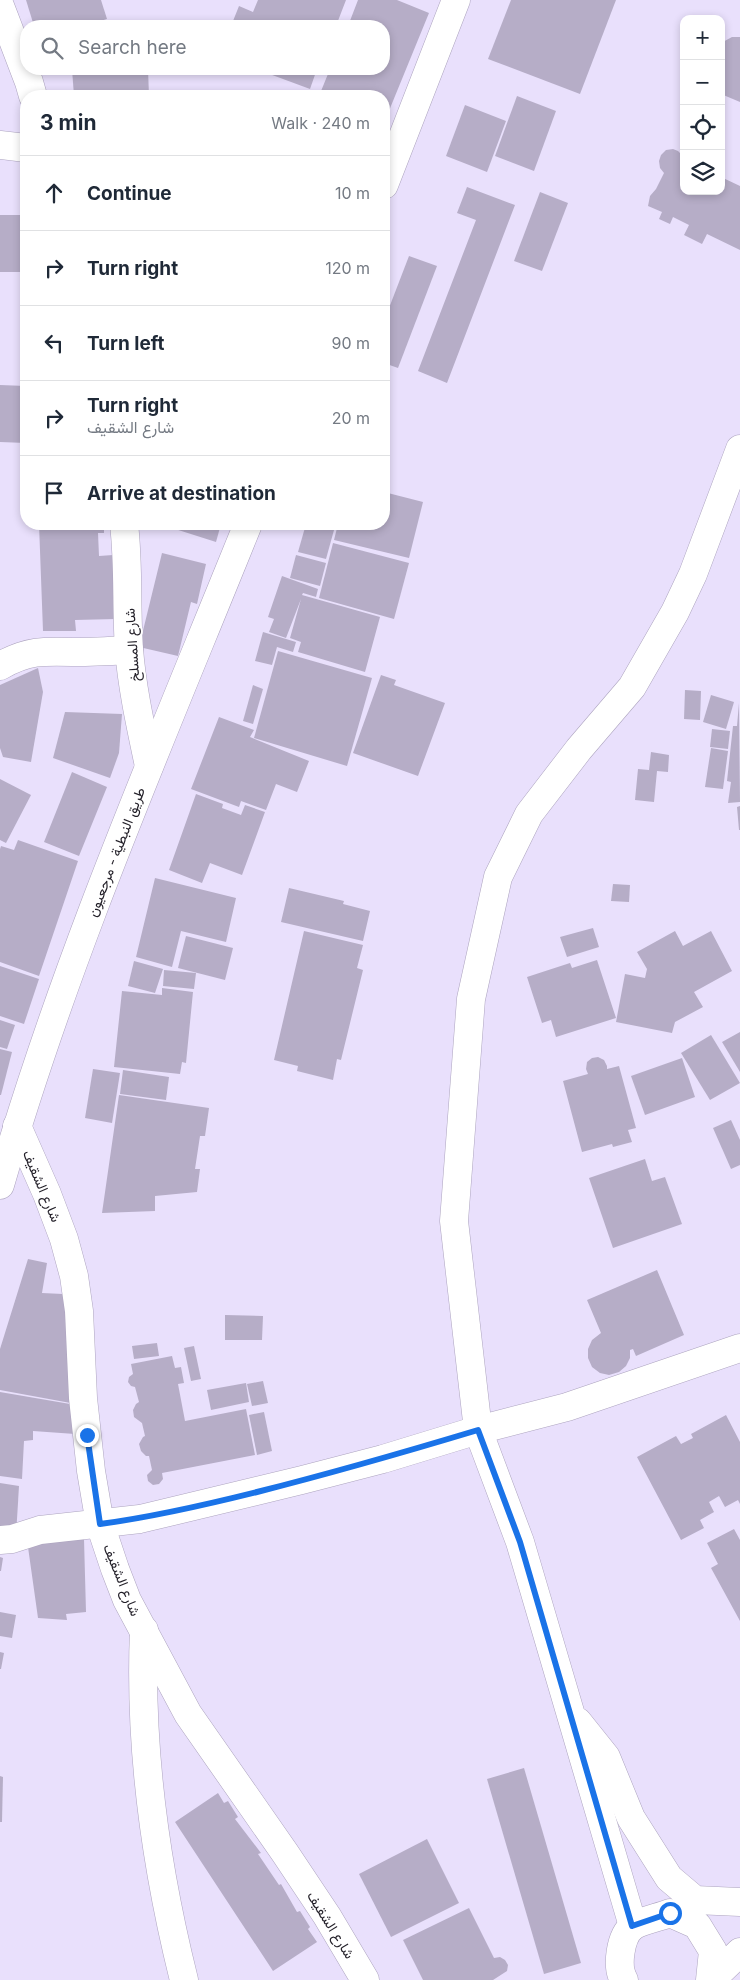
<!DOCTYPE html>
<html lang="en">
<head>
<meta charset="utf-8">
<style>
	:root { --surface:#fff; --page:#f6f6f7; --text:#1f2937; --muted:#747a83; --line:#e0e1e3 }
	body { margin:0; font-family:Inter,Vazirmatn,sans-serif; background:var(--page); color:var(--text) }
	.controls { position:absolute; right:15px; top:15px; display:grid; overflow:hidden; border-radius:10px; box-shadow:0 2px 8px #0003 }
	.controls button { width:45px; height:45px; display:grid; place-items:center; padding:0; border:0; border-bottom:1px solid var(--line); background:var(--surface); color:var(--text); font:25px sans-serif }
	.stop { position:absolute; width:15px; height:15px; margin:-11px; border:4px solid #1a73e8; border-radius:50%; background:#fff }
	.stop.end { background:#1a73e8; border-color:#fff; box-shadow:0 1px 5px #0008 }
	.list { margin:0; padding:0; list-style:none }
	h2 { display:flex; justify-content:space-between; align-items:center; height:65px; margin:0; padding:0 20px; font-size:21px }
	h2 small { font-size:16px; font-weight:400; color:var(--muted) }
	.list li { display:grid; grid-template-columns:32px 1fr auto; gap:15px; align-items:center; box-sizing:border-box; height:75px; padding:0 20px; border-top:1px solid var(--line) }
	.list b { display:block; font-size:19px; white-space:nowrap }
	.list p { margin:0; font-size:16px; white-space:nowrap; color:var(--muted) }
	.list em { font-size:16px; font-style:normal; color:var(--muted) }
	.icon { flex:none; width:28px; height:28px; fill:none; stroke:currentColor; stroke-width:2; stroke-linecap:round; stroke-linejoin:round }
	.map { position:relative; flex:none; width:740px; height:1980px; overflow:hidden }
	.search { position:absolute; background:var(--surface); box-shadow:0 2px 8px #0003; left:20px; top:20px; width:370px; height:55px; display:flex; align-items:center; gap:12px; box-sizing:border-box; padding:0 18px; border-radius:20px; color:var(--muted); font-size:19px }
	.panel { position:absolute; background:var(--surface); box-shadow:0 2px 8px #0003; left:20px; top:90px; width:370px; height:440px; border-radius:20px }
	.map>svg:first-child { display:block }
	.building { fill:#b6adc7 }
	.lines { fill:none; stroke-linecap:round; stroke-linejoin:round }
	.street-casing { stroke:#ada4bf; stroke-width:29 }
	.secondary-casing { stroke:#ada4bf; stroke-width:29 }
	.street { stroke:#fff; stroke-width:28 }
	.secondary { stroke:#fff; stroke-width:28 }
	.route { stroke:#1a73e8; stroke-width:6 }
	.labels { text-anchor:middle; stroke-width:4; stroke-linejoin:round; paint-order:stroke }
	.street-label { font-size:14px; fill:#211e27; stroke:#fff }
</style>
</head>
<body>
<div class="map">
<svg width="740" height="1980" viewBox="0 0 740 1980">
	<rect width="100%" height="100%" fill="#e9e0fc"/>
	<g class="building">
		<polygon points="26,0 101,0 107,19 84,26 34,26"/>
		<polygon points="258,0 346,0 336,26 231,26 239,6 253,12"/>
		<polygon points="358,0 397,0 429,13 384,123 384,96 319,96 330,69 384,69 384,26 348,26"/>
		<polygon points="511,0 616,0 580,94 488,59"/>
		<polygon points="732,37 740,37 740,102 721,94 721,43"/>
		<polygon points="72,69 148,69 149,96 74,96"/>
		<polygon points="256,69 317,69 310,89"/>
		<polygon points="517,96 556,111 534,171 495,156"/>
		<polygon points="465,105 506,121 487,172 446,156"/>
		<polygon points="673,149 678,151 684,157 684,191 721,191 721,177 740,186 740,250 707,234 702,244 684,235 689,225 673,217 670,224 659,219 662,212 648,206 650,196 656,189 664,173 660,168 659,161 661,155 666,150"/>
		<polygon points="467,187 515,205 447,383 418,371 476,220 457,213"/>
		<polygon points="540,192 568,203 542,271 514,261"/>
		<rect x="0" y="215" width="26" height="57"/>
		<polygon points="409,256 437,266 398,368 384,363 384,321"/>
		<polygon points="0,385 26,386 26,443 0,442"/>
		<polygon points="384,492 423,502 409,558 334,540 338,524 384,524"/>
		<polygon points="39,524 104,524 104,533 98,533 99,556 113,555 116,619 75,620 76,631 43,631"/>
		<polygon points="173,524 221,524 216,542 172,528"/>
		<polygon points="306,524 334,530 326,559 298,552"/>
		<polygon points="333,543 409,563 394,619 319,598"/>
		<polygon points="162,553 206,564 197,604 191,602 178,656 139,647"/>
		<polygon points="296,555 326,563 320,586 290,578"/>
		<polygon points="282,576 318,589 316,597 303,593 302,595 380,617 365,672 298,652 301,642 290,638 301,599 286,638 269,632 274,619 268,617"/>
		<polygon points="263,632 296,642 293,652 277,647 272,665 255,661"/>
		<polygon points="278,651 372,678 347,766 254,738"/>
		<polygon points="38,668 43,692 31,762 3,757 0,748 0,685"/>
		<polygon points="381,675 396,680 394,685 445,703 418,776 353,753"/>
		<polygon points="253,685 263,689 253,724 243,721"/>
		<polygon points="685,690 701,691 700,720 684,719"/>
		<polygon points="711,695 734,702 726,729 703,722"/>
		<polygon points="739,703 740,802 728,803 731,782 727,781 733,726 737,726"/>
		<polygon points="65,712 122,714 119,753 110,778 53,758"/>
		<polygon points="219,717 254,730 250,737 309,761 297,792 276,784 266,810 241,801 239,807 191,789"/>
		<polygon points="712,729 730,731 728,749 710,747"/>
		<polygon points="711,748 728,751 723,789 705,787"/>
		<polygon points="651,752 669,755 668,772 657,771 654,802 635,800 638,769 649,770"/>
		<polygon points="72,772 107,787 79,856 44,842"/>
		<polygon points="0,779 31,795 6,843 0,840"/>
		<polygon points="196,794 223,804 222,808 241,815 245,805 265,812 242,875 210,863 202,883 169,870"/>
		<polygon points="740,806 740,830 739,830 737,807"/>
		<polygon points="18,840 78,861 39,976 0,962 0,849 1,846 14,850"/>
		<polygon points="155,878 236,898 226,942 181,931 172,967 136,957"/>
		<polygon points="613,884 630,885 629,902 611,901"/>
		<polygon points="289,888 344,901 343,904 370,911 363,941 281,922"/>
		<polygon points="593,928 599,947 567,957 560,937"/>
		<polygon points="304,931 363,945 357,968 363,970 341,1060 337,1059 333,1080 297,1071 298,1066 274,1060"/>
		<polygon points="675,931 683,946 711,931 732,971 694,992 703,1007 675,1022 672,1033 616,1022 625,974 645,978 647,969 637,952"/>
		<polygon points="186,936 233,948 225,980 178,968"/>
		<polygon points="597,960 616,1018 556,1037 551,1020 542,1023 527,977 570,963 572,968"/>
		<polygon points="134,961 163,969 155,993 128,986"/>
		<polygon points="0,966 39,979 24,1024 0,1016"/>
		<polygon points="164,970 196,973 194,989 163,986"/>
		<polygon points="162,988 193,992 186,1063 182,1062 180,1074 114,1067 122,991 162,995"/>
		<polygon points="0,1020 15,1025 7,1049 0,1047"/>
		<polygon points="740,1032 740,1072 722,1042"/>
		<polygon points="711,1035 740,1083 710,1100 681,1053"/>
		<polygon points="0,1049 12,1052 1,1095 0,1095"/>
		<polygon points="598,1057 604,1060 607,1066 607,1069 619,1066 636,1128 628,1130 632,1142 613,1147 612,1144 582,1152 563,1081 588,1074 586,1069 587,1062 592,1058"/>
		<polygon points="682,1058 695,1097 645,1115 631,1076"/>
		<polygon points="93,1069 120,1073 112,1123 85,1118"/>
		<polygon points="123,1070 169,1077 166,1100 120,1094"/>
		<polygon points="119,1095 209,1108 205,1136 200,1136 195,1169 200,1169 197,1192 155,1196 155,1211 102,1213"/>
		<polygon points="731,1120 740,1140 740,1165 731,1169 713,1128"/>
		<polygon points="645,1159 652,1181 665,1177 682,1224 613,1248 589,1178"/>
		<polygon points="28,1259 47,1263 42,1293 63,1294 76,1404 0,1390 0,1349"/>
		<polygon points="657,1270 684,1335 636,1356 633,1349 630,1350 630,1358 626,1366 619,1372 609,1375 600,1373 592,1367 588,1358 588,1349 592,1340 601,1333 587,1300"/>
		<polygon points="225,1315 263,1316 262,1340 225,1340"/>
		<polygon points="157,1343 159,1356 134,1359 132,1346"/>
		<polygon points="194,1346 201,1379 191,1381 184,1348"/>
		<polygon points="172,1356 175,1368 181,1367 184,1383 178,1384 185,1421 246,1409 255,1455 162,1473 163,1479 159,1484 153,1485 148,1481 147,1475 152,1470 149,1456 146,1456 141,1451 139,1444 143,1437 145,1436 142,1423 134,1417 133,1410 136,1404 139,1402 135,1387 131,1386 128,1382 129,1377 133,1374 131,1364"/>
		<polygon points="263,1381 268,1403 252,1406 247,1384"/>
		<polygon points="246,1383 249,1402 211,1410 207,1390"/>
		<polygon points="0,1392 76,1405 75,1434 33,1431 33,1440 24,1441 22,1479 0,1476"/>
		<polygon points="264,1412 272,1451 257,1455 249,1415"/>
		<polygon points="726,1415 740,1442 740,1504 738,1500 725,1507 719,1496 709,1502 714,1512 700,1520 704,1528 681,1540 637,1457 676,1436 681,1444 693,1438 691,1434"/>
		<polygon points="0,1483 19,1486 16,1536 0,1535"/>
		<polygon points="734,1529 740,1540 740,1621 711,1568 718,1564 707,1543"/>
		<polygon points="84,1539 86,1612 66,1614 67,1620 38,1618 27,1540"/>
		<polygon points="0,1557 3,1558 1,1571 0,1571"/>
		<polygon points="0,1612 16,1615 12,1638 0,1636"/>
		<polygon points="0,1652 4,1653 1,1669 0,1669"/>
		<polygon points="524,1768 581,1963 544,1974 487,1779"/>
		<polygon points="0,1776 3,1777 2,1822 0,1822"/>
		<polygon points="218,1793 224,1803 228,1801 238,1817 235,1819 261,1853 258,1854 279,1885 281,1884 297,1912 300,1911 310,1927 308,1929 317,1942 273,1971 175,1822"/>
		<polygon points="427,1839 459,1903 391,1937 359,1874"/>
		<polygon points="469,1908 494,1958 500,1957 505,1960 508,1965 507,1971 493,1980 423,1980 403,1940"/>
	</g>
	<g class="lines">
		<defs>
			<g id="street">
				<polyline points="0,6 29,82 33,96"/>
				<polyline points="0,145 26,148"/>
				<path d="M124 524C129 566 126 607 129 649 132 688 141 728 149 766"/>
				<path d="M0 666C28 650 44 651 75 652 93 652 111 651 129 650"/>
				<polyline points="0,1540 12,1539 40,1530 140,1519 302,1480 383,1459 478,1430 567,1407 740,1348"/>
				<path d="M144 1630C139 1746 156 1868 184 1980"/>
				<polyline points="578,1722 606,1757 631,1818 669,1878 695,1900 740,1902"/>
				<polyline points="633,1926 520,1542 478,1430 454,1221 471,999 498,877 529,814 579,749 632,687 675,612 693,574 740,449"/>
				<path d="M624 1980C616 1967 620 1936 633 1926 641 1921 660 1917 670 1913L697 1925 713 1951 710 1980"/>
				<polyline points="711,1980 740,1952"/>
			</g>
			<g id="secondary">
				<polyline points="384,185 456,0"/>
				<polyline points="17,1126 47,1194 64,1239 74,1276 79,1311 83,1398 91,1471 100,1524 115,1569 127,1600 188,1714 285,1853 327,1916 365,1980"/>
				<path d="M0 1185C65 959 160 742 248 524"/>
			</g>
		</defs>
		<use href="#street" class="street-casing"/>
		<use href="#secondary" class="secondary-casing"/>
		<use href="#street" class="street"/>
		<use href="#secondary" class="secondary"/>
	</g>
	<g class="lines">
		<path class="route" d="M87 1435 100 1524C153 1517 205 1505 257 1492 332 1473 405 1452 478 1430L520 1542 632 1926 670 1913"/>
	</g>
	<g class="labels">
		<g class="street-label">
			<text transform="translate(132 645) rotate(-94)" y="5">شارع المسلخ</text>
			<text transform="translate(116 852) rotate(-69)" y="5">طريق النبطية - مرجعيون</text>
			<text transform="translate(42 1186) rotate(67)" y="5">شارع الشقيف</text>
			<text transform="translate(122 1580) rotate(68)" y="5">شارع الشقيف</text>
			<text transform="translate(331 1925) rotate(58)" y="5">شارع الشقيف</text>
		</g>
	</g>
</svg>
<div class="controls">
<button>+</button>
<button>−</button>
<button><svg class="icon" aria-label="locate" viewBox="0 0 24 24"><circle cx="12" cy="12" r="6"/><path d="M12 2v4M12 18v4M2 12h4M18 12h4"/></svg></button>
<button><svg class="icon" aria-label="layers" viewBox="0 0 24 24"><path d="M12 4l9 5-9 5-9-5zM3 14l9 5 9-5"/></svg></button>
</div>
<div class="stop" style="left:670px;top:1913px"></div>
<div class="stop end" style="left:87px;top:1435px"></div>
<div class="search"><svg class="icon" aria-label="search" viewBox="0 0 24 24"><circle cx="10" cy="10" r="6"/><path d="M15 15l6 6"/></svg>Search here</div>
<section class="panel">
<h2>3 min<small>Walk · 240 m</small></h2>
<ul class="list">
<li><svg class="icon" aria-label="ahead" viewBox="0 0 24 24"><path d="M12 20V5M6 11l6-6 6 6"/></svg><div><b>Continue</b></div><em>10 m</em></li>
<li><svg class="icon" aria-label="right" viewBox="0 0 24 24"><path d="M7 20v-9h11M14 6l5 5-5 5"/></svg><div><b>Turn right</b></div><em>120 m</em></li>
<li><svg class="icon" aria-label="left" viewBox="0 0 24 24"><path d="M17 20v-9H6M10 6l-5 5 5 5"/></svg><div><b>Turn left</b></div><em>90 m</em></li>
<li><svg class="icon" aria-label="right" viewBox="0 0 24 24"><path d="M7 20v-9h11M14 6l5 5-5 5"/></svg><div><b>Turn right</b><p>شارع الشقيف</p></div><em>20 m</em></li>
<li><svg class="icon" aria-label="arrive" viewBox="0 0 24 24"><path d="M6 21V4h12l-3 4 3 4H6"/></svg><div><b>Arrive at destination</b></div></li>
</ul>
</section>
</div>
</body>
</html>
